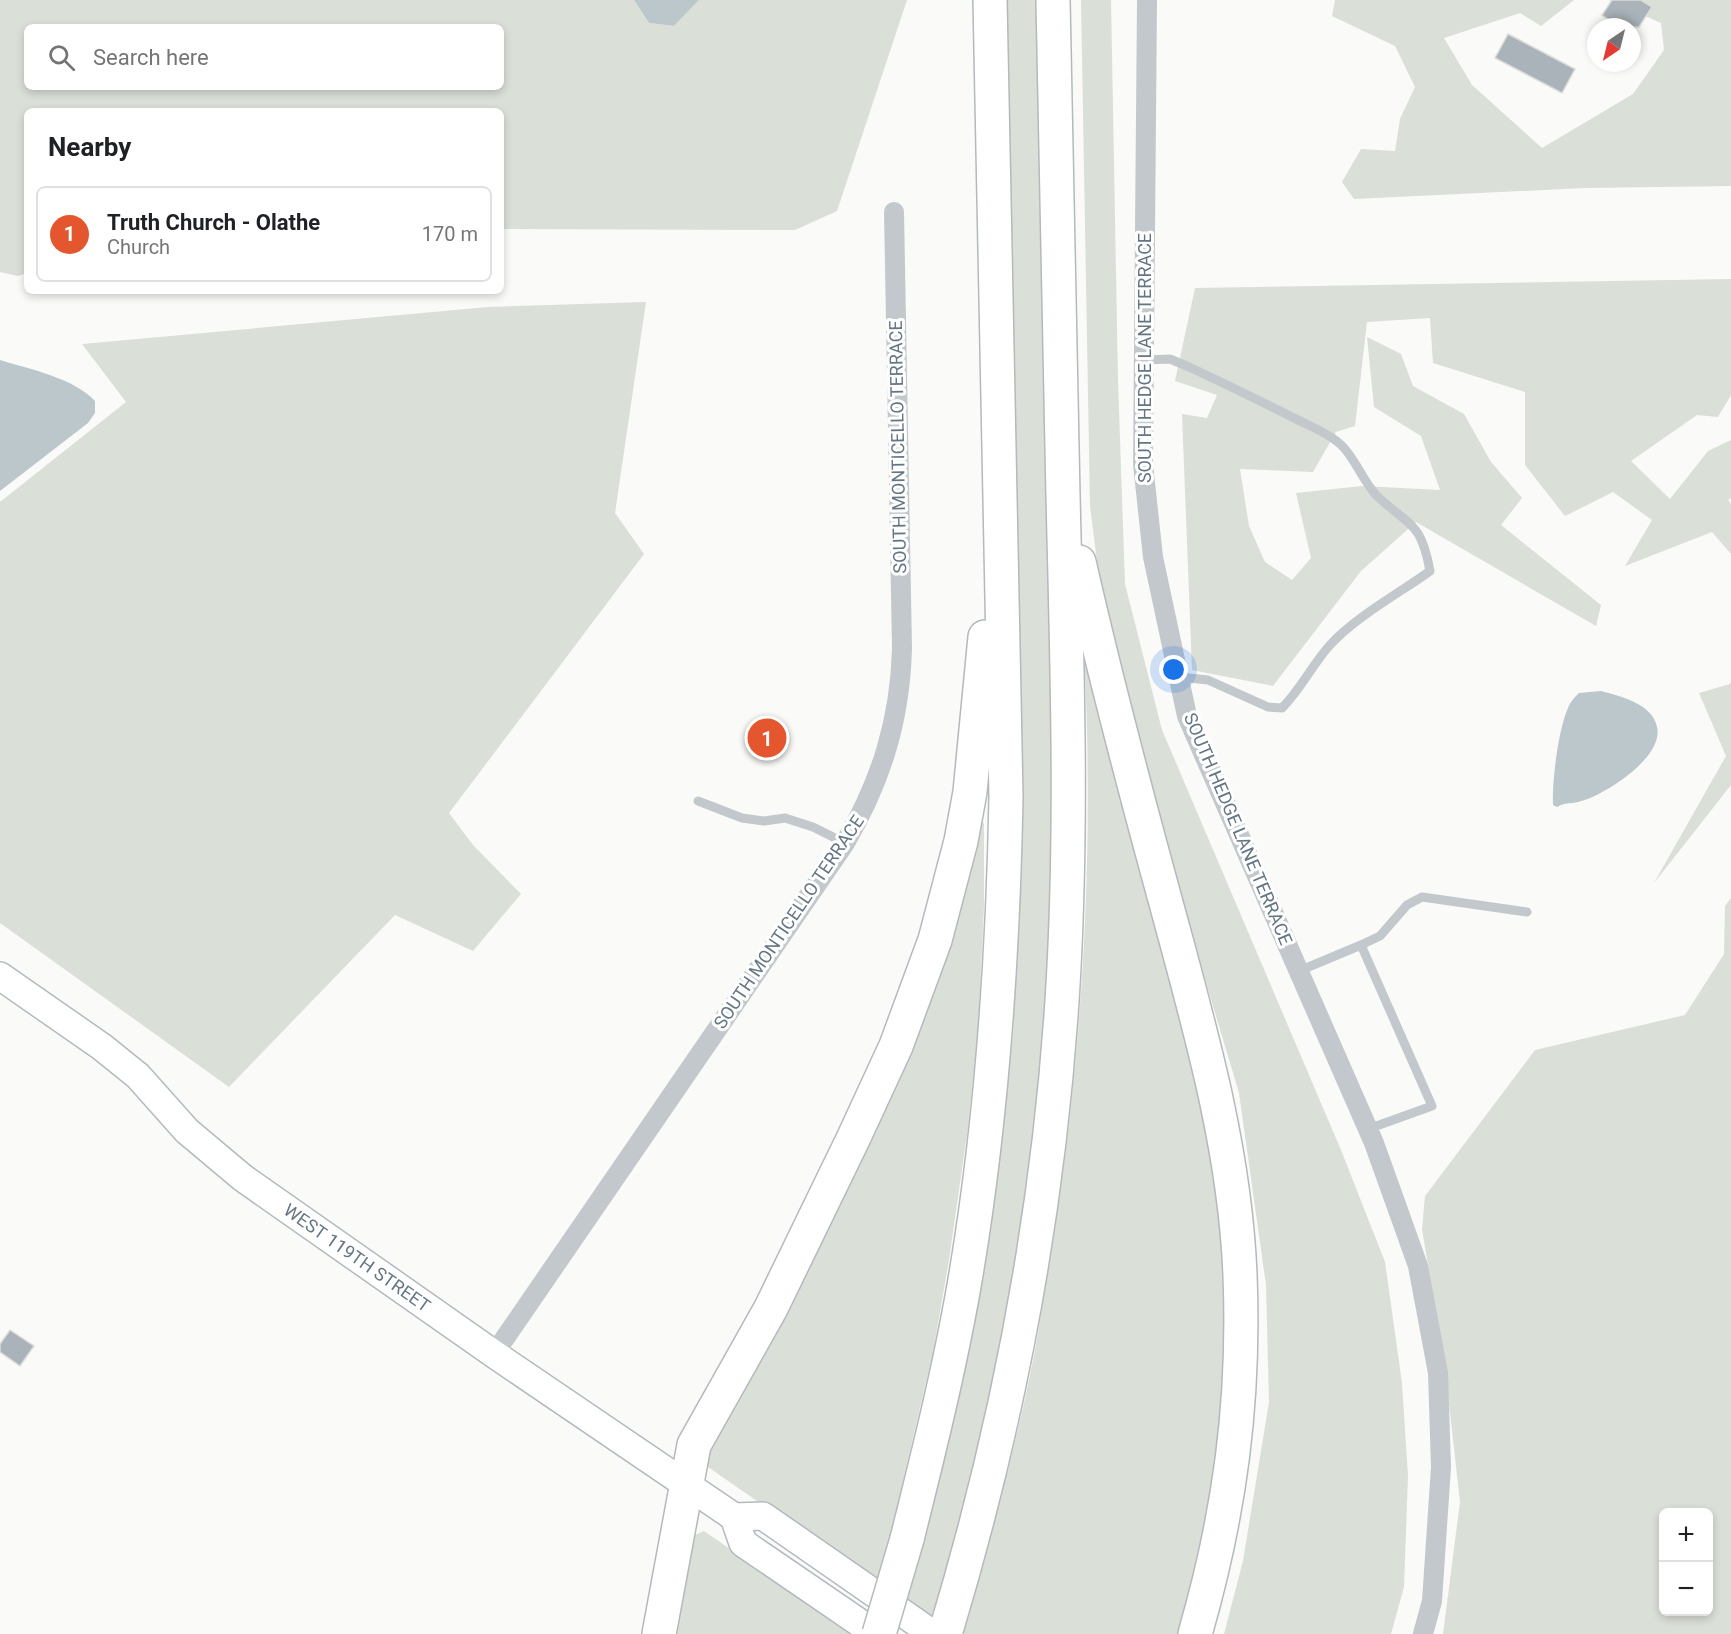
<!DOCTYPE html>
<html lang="en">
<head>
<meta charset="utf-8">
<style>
	:root { --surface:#fff; --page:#f2f2f2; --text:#202124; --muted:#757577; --line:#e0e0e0; --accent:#e4572e }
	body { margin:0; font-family:Roboto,sans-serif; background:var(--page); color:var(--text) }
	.controls { position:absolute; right:18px; bottom:18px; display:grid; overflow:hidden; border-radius:9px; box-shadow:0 3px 9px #0003 }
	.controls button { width:54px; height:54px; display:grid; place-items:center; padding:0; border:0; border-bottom:2px solid var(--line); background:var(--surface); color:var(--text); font:30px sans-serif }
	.compass { position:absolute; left:1587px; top:18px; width:54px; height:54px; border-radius:50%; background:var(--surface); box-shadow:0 3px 9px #0003; rotate:215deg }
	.you { position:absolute; left:1174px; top:670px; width:21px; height:21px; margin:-15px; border:4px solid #fff; border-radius:50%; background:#1a73e8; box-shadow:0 0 0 9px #1a73e833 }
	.badge { display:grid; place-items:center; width:39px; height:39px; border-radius:50%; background:var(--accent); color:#fff; font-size:20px; font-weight:700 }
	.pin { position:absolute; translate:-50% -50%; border:3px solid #fff; box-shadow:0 2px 6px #0006 }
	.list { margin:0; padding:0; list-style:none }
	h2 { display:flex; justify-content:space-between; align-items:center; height:78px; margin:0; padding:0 24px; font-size:26px }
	h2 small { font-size:20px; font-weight:400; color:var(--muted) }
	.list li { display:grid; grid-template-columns:39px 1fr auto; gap:18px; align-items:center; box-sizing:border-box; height:96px; margin:0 12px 12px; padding:0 12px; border:2px solid var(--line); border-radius:9px }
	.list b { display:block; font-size:22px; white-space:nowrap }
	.list p { margin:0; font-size:20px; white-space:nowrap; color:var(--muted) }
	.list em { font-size:20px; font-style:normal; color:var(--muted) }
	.icon { flex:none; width:33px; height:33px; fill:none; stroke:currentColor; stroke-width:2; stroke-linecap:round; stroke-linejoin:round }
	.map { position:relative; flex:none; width:1731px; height:1634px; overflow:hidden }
	.search { position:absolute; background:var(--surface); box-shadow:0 3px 9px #0003; left:24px; top:24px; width:480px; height:66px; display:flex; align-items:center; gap:15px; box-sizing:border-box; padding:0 21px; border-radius:9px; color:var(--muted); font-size:22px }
	.panel { position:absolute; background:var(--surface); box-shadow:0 3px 9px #0003; left:24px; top:108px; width:480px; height:186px; border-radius:9px }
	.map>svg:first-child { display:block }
	.green { fill:#dadfd7; fill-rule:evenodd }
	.water { fill:#bbc7cb }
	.building { fill:#aab3b9; stroke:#dcdcda; stroke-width:1.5 }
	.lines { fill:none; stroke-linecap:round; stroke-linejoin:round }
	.secondary-casing { stroke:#b3babf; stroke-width:30 }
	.motorway-casing { stroke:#b4b9bd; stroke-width:36 }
	.service { stroke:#c3c8cc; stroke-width:9 }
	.minor { stroke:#c3c8cc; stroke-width:20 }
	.secondary { stroke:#fff; stroke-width:27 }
	.motorway { stroke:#fff; stroke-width:33 }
	.motorway-bridge-casing { stroke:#b4b9bd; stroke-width:36; stroke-linecap:butt }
	.motorway-bridge { stroke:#fff; stroke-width:33 }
	.labels { text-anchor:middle; stroke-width:6; stroke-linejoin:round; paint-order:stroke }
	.street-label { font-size:18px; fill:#657683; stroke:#fff }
</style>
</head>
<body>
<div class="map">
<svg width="1731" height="1634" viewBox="0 0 1731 1634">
	<rect width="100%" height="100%" fill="#fafaf8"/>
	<g class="green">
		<path d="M0 0H634L649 23 674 26 699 0H907L837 211 795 230 501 229V111H27V273L18 276 0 272ZM27 27H501V87H27Z"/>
		<path d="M1006 0H1038L1051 669 1052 864 1045 1018 1033 1139 1016 1259 1004 1330 983 1429 949 1563 980 1575C998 1507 1017 1439 1031 1370 1038 1338 1042 1305 1048 1273 1082 1068 1095 858 1084 651L1188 1024 1228 1234 1225 1435 1185 1634H949L708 1467 706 1462 710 1450 766 1340 976 809 984 824V906L978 1032 968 1127 949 1260 933 1352 892 1528 919 1543 995 1186 1013 1034 1023 811Z"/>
		<polygon points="1081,0 1111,0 1118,381 1125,584 1162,730 1341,1150 1385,1262 1402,1383 1408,1476 1404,1587 1391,1634 1224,1634 1243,1561 1269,1402 1266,1285 1239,1093 1172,869 1107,641 1090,506"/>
		<polygon points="1335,0 1574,0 1541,26 1520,13 1444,38 1472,85 1542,148 1633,94 1664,50 1661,23 1609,0 1731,0 1731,186 1585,188 1354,199 1342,182 1361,149 1395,151 1400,119 1415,87 1395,46 1332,16"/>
		<polygon points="1731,279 1731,395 1718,417 1697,415 1631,461 1670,499 1708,451 1731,440 1731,498 1728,500 1731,504 1731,554 1712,532 1625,566 1652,520 1613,492 1565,516 1525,465 1525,392 1433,363 1430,318 1367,322 1355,426 1336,432 1313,472 1240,469 1249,526 1265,562 1292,580 1311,558 1296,493 1362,486 1440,490 1421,436 1374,407 1367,337 1401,354 1413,386 1464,414 1491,462 1522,498 1501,525 1601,605 1596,626 1416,522 1361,571 1273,686 1192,670 1182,414 1207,418 1217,395 1175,381 1195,288"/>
		<polygon points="646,302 615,513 644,554 449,813 473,845 521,894 473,951 395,915 229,1087 0,923 0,502 126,402 82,344 488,307"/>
		<polygon points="1731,681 1731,785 1654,883 1726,756 1699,693 1730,684"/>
		<path d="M1731 898V1634H1443L1460 1502 1445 1368 1422 1229 1425 1196 1535 1050 1685 1015 1724 954 1725 906ZM1664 1512H1708V1612H1664Z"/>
		<polygon points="704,1531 854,1634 669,1634 693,1536"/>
	</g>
	<g class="water">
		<polygon points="634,0 699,0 674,26 649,23"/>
		<path d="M0 360C29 369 74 378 95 401V413L88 423 0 491Z"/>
		<path d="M1601 691C1620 696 1653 704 1657 727 1663 752 1623 781 1604 791 1597 795 1587 800 1578 802 1569 804 1565 802 1557 807L1553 805C1552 781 1558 731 1568 708 1570 702 1575 697 1579 693Z"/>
	</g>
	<g class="building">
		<polygon points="1612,0 1641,0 1652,7 1639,27 1620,27 1602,15"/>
		<polygon points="1508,34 1575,69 1562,93 1495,58"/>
		<polygon points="10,1330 34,1346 20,1366 0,1352 0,1344"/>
	</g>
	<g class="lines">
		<defs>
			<g id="secondary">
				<polyline points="0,976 102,1047 138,1076 187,1131 243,1178 494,1354 734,1517 743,1543 876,1634"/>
				<polyline points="734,1517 763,1516 933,1634"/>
			</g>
			<g id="motorway">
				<path d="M1079 562C1105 676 1135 790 1166 903 1199 1025 1235 1148 1240 1275 1245 1401 1230 1513 1195 1634"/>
				<path d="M907 1539C928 1455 949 1371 964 1286 992 1124 1003 961 1006 797L990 0"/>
				<polyline points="659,1634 694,1445 771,1308 854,1137 896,1046 935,940 961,841 970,792 985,637"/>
				<path d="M945 1634C1007 1429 1048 1215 1062 1001 1073 833 1067 664 1063 496 1059 331 1057 165 1053 0"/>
			</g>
		</defs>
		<use href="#secondary" class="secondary-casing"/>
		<use href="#motorway" class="motorway-casing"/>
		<g class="service">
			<path d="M1144 360 1170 359 1189 367C1224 383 1258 400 1292 417 1307 425 1327 432 1340 444 1353 454 1363 482 1377 496 1410 527 1421 521 1430 571 1398 594 1357 616 1330 645 1312 665 1301 689 1282 708L1268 707 1208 680 1179 677"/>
			<polyline points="698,801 742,818 764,821 785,818 813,827 845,843"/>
			<polyline points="1361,945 1380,936 1407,905 1422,897 1527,912"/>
			<polyline points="1299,971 1361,945 1432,1106 1368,1129"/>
		</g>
		<g class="minor">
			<polyline points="1147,0 1143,464 1153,557 1187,716 1374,1143 1418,1266 1438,1373 1441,1467 1432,1601 1423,1634"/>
			<path d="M494 1354 845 843C881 781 900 721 902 649L894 212"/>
		</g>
		<use href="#secondary" class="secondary"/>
		<use href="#motorway" class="motorway"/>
		<defs>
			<polyline id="motorway-bridge" points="879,1634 907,1539"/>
		</defs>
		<use href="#motorway-bridge" class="motorway-bridge-casing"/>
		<use href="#motorway-bridge" class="motorway-bridge"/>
	</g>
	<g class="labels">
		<g class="street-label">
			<text transform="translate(1145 358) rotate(-90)" y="6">SOUTH HEDGE LANE TERRACE</text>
			<text transform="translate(898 447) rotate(-91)" y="6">SOUTH MONTICELLO TERRACE</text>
			<text transform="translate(1238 829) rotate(67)" y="6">SOUTH HEDGE LANE TERRACE</text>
			<text transform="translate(789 922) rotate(-56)" y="6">SOUTH MONTICELLO TERRACE</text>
			<text transform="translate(357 1258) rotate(35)" y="6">WEST 119TH STREET</text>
		</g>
	</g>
</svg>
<div class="controls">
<button>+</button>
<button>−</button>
</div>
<svg class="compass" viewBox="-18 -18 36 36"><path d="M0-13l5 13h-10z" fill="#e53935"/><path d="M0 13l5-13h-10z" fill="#757577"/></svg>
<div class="you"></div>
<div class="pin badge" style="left:767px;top:738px">1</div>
<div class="search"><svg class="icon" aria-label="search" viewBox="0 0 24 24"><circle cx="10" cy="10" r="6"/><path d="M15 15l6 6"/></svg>Search here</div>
<section class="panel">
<h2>Nearby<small></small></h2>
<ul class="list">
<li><span class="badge">1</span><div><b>Truth Church - Olathe</b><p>Church</p></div><em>170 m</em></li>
</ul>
</section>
</div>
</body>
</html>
